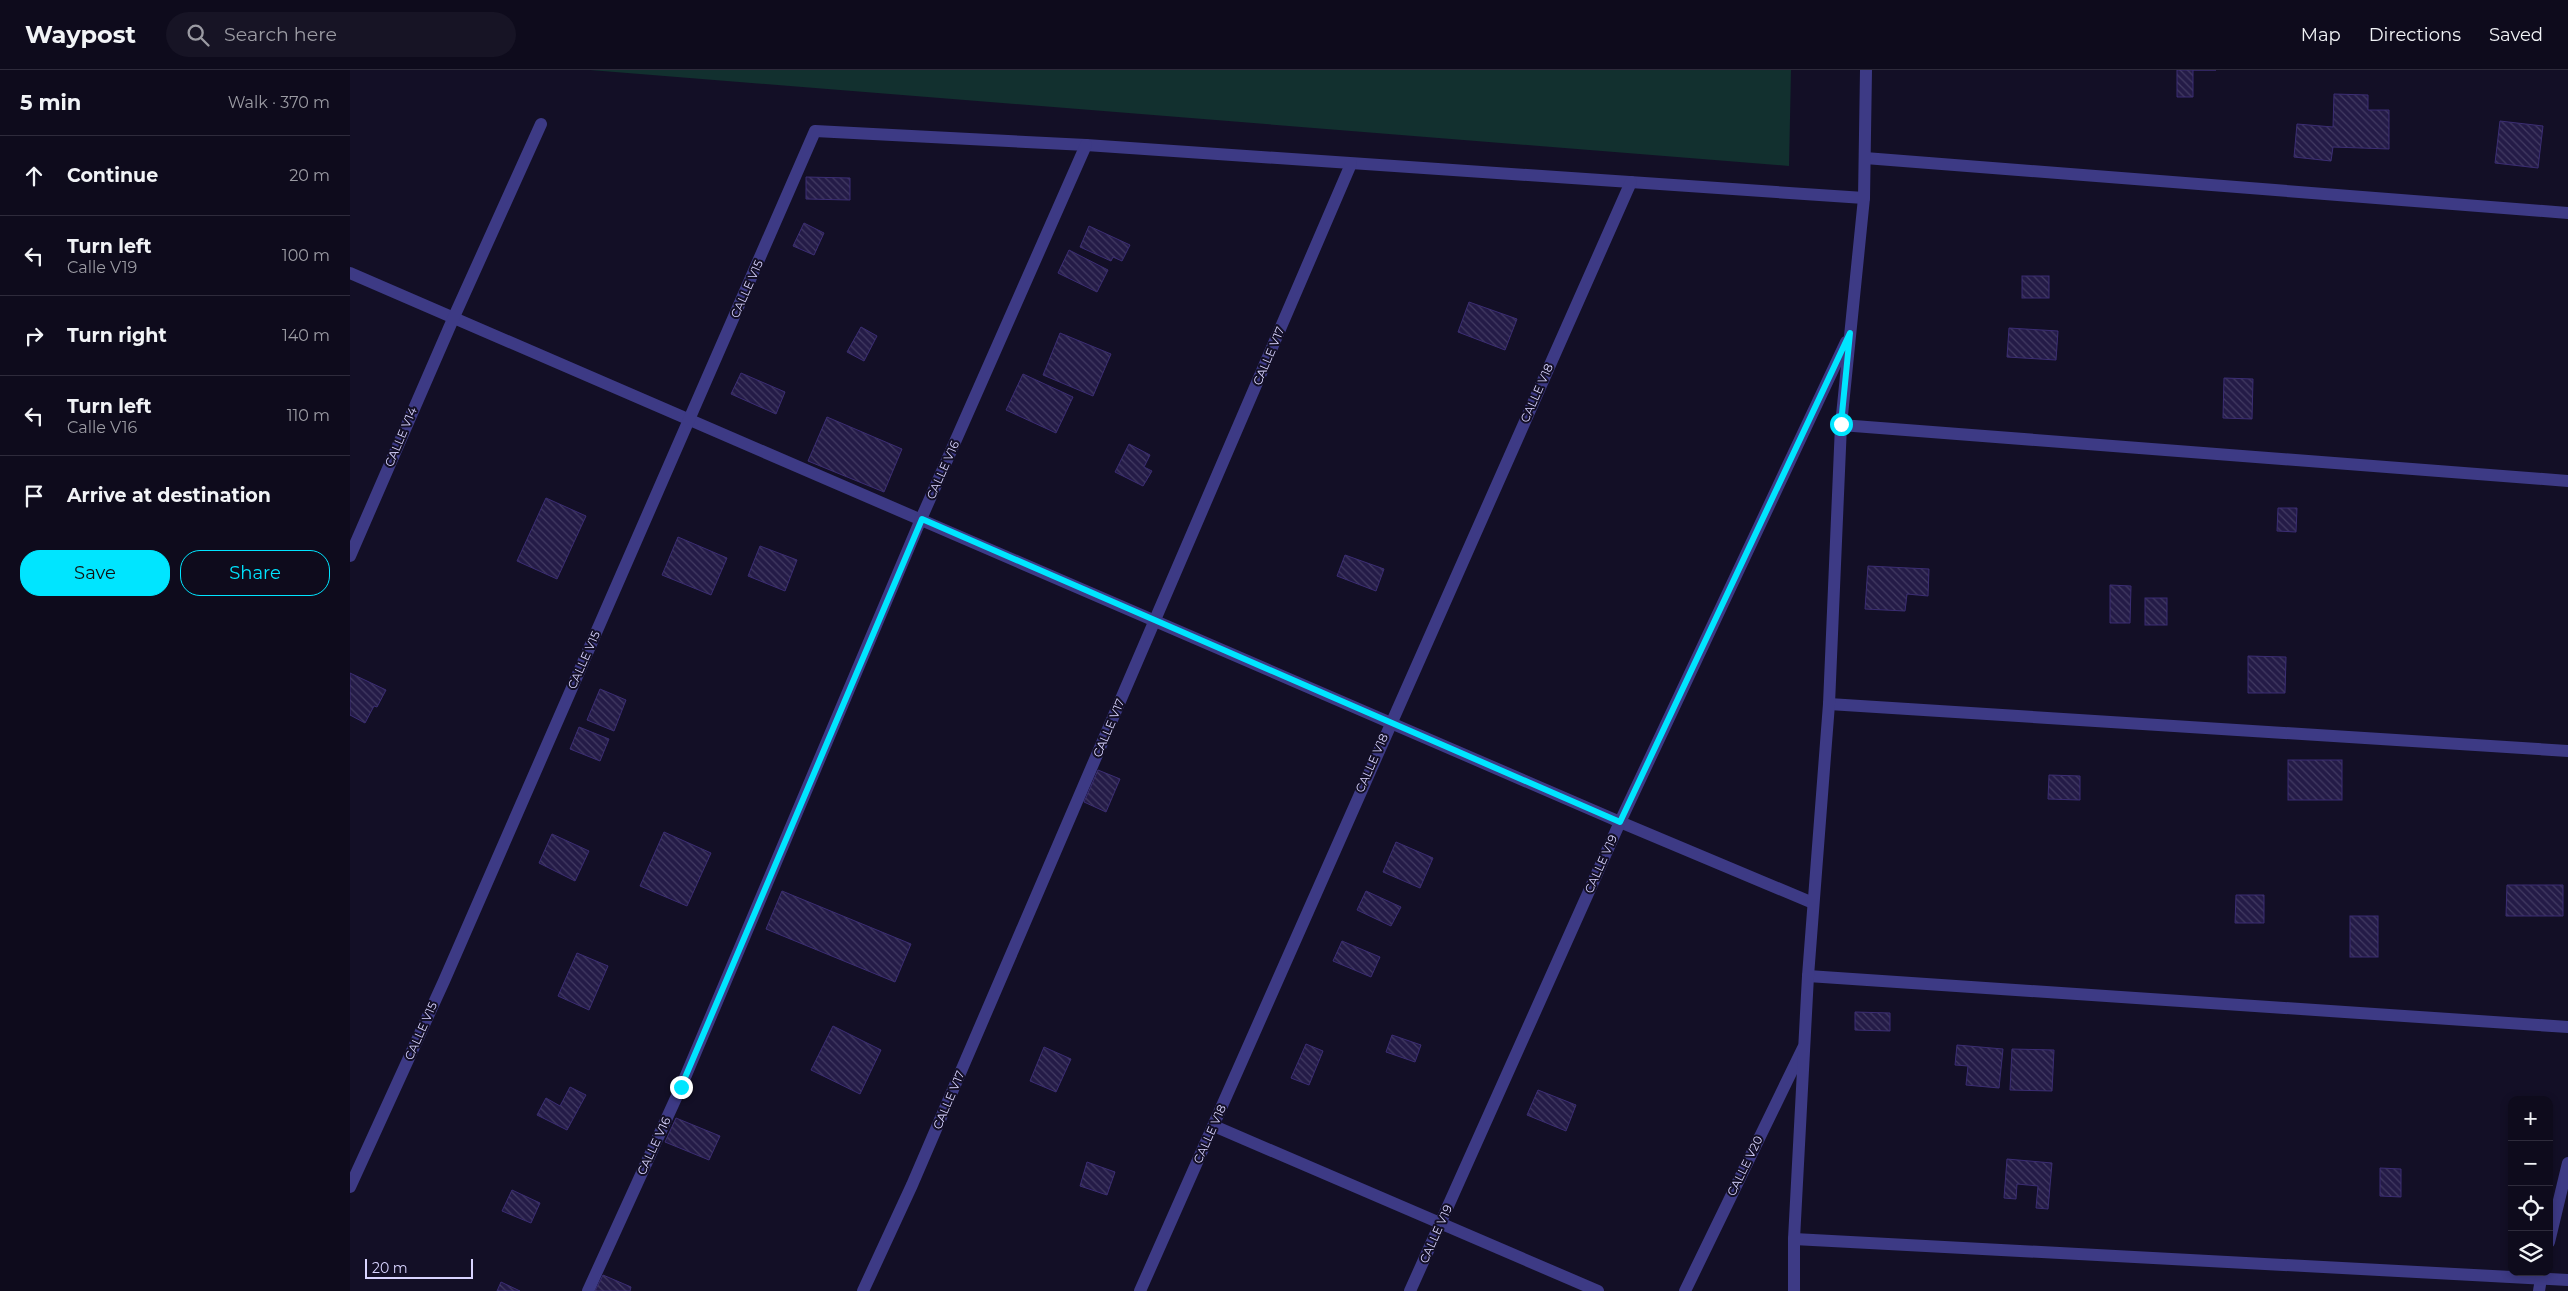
<!DOCTYPE html>
<html lang="en">
<head>
<meta charset="utf-8">
<style>
	:root { --surface:#0e0b1c; --page:#171425; --text:#f1f3f6; --muted:#9b9ba3; --line:#2e2b3b; --accent:#00e5ff }
	body { margin:0; font-family:Montserrat,sans-serif; background:var(--page); color:var(--text) }
	.controls { position:absolute; right:15px; bottom:15px; display:grid; overflow:hidden; border-radius:10px; box-shadow:0 2px 8px #0003 }
	.controls button { width:45px; height:45px; display:grid; place-items:center; padding:0; border:0; border-bottom:1px solid var(--line); background:var(--surface); color:var(--text); font:25px sans-serif }
	.scale { position:absolute; left:15px; bottom:12px; width:108px; box-sizing:border-box; padding-left:5px; border:2px solid #d9d4ff; border-top:0; font-size:14px; line-height:18px; white-space:nowrap; color:#d9d4ff; -webkit-text-stroke:4px #130f26; paint-order:stroke }
	.stop { position:absolute; width:15px; height:15px; margin:-11px; border:4px solid #00e5ff; border-radius:50%; background:#fff }
	.stop.end { background:#00e5ff; border-color:#fff; box-shadow:0 1px 5px #0008 }
	.list { margin:0; padding:0; list-style:none }
	h2 { display:flex; justify-content:space-between; align-items:center; height:65px; margin:0; padding:0 20px; font-size:21px }
	h2 small { font-size:16px; font-weight:400; color:var(--muted) }
	.list li { display:grid; grid-template-columns:32px 1fr auto; gap:15px; align-items:center; box-sizing:border-box; height:80px; padding:0 20px; border-top:1px solid var(--line) }
	.list b { display:block; font-size:19px; white-space:nowrap }
	.list p { margin:0; font-size:16px; white-space:nowrap; color:var(--muted) }
	.list em { font-size:16px; font-style:normal; color:var(--muted) }
	.actions { display:flex; gap:10px; padding:15px 20px }
	.actions a { flex:1; padding:11px 0; border:1px solid var(--accent); border-radius:20px; text-align:center; font-size:18px; color:var(--accent) }
	.actions .main { background:var(--accent); color:#111 }
	.icon { flex:none; width:28px; height:28px; fill:none; stroke:currentColor; stroke-width:2; stroke-linecap:round; stroke-linejoin:round }
	.map { position:relative; flex:none; width:2218px; height:1221px; overflow:hidden }
	header { display:flex; align-items:center; gap:30px; box-sizing:border-box; height:70px; padding:0 25px; background:var(--surface); border-bottom:1px solid var(--line) }
	header strong { font-size:24px }
	nav { display:flex; gap:28px; margin-inline-start:auto; font-size:18px }
	.search { width:350px; height:45px; background:var(--page); display:flex; align-items:center; gap:12px; box-sizing:border-box; padding:0 18px; border-radius:28px; color:var(--muted); font-size:19px }
	main { display:flex }
	aside { flex:1; background:var(--surface) }
	.map>svg:first-child { display:block }
	.green { fill:#12302f }
	.building { fill:url(#building-back-hatch); stroke:#3b2d73 }
	.lines { fill:none; stroke-linecap:round; stroke-linejoin:round }
	.street { stroke:#3d3a85; stroke-width:12 }
	.route { stroke:#00e5ff; stroke-width:6 }
	.labels { text-anchor:middle; stroke-width:4; stroke-linejoin:round; paint-order:stroke }
	.street-label { font-size:12px; fill:#d9d4ff; stroke:#130f26 }
</style>
</head>
<body>
<header>
<strong>Waypost</strong>
<div class="search"><svg class="icon" aria-label="search" viewBox="0 0 24 24"><circle cx="10" cy="10" r="6"/><path d="M15 15l6 6"/></svg>Search here</div>
<nav><a>Map</a><a>Directions</a><a>Saved</a></nav>
</header>
<main>
<aside>
<h2>5 min<small>Walk · 370 m</small></h2>
<ul class="list">
<li><svg class="icon" aria-label="ahead" viewBox="0 0 24 24"><path d="M12 20V5M6 11l6-6 6 6"/></svg><div><b>Continue</b></div><em>20 m</em></li>
<li><svg class="icon" aria-label="left" viewBox="0 0 24 24"><path d="M17 20v-9H6M10 6l-5 5 5 5"/></svg><div><b>Turn left</b><p>Calle V19</p></div><em>100 m</em></li>
<li><svg class="icon" aria-label="right" viewBox="0 0 24 24"><path d="M7 20v-9h11M14 6l5 5-5 5"/></svg><div><b>Turn right</b></div><em>140 m</em></li>
<li><svg class="icon" aria-label="left" viewBox="0 0 24 24"><path d="M17 20v-9H6M10 6l-5 5 5 5"/></svg><div><b>Turn left</b><p>Calle V16</p></div><em>110 m</em></li>
<li><svg class="icon" aria-label="arrive" viewBox="0 0 24 24"><path d="M6 21V4h12l-3 4 3 4H6"/></svg><div><b>Arrive at destination</b></div></li>
</ul>
<div class="actions"><a class="main">Save</a><a>Share</a></div>
</aside>
<div class="map">
<svg width="2218" height="1221" viewBox="0 0 2218 1221">
	<defs>
		<pattern id="building-back-hatch" width="6" height="6" patternUnits="userSpaceOnUse" patternTransform="scale(1.25)"><rect width="6" height="6" fill="#241b47"/><path d="M-1 5l2 2M0 0l6 6M5-1l2 2" fill="none" stroke="#433b63"/></pattern>
	</defs>
	<rect width="100%" height="100%" fill="#130f26"/>
	<polygon class="green" points="240,0 1441,0 1439,96"/>
	<g class="building">
		<polygon points="1827,0 1866,0 1843,0 1843,27 1827,27"/>
		<polygon points="1984,24 2018,25 2018,40 2039,40 2039,79 1983,77 1981,91 1944,87 1947,54 1983,57"/>
		<polygon points="2150,51 2193,56 2188,98 2145,93"/>
		<polygon points="456,107 500,108 500,130 456,129"/>
		<polygon points="454,153 474,163 464,185 443,176"/>
		<polygon points="739,156 780,175 772,191 763,187 761,191 730,177"/>
		<polygon points="719,180 758,200 747,222 708,203"/>
		<rect x="1672" y="206" width="27" height="22"/>
		<polygon points="1119,232 1167,249 1155,280 1108,262"/>
		<polygon points="511,257 527,266 514,291 497,282"/>
		<polygon points="1659,258 1708,261 1706,290 1657,287"/>
		<polygon points="710,263 761,284 743,326 693,305"/>
		<polygon points="391,303 435,322 426,344 381,324"/>
		<polygon points="673,304 723,327 706,363 656,340"/>
		<polygon points="1874,308 1903,309 1902,349 1873,348"/>
		<polygon points="477,347 552,379 534,422 458,391"/>
		<polygon points="779,374 800,385 794,397 802,401 793,416 765,402"/>
		<polygon points="196,428 236,446 207,509 167,491"/>
		<polygon points="1928,438 1947,438 1946,462 1927,461"/>
		<polygon points="328,467 377,488 361,525 312,505"/>
		<polygon points="410,476 447,490 435,521 398,506"/>
		<polygon points="995,485 1034,499 1026,521 987,506"/>
		<polygon points="1518,496 1579,499 1578,526 1557,524 1555,541 1515,539"/>
		<polygon points="1760,515 1781,516 1780,553 1760,553"/>
		<rect x="1795" y="528" width="22" height="27"/>
		<polygon points="1898,586 1936,587 1935,623 1898,623"/>
		<polygon points="0,603 36,620 27,637 24,636 15,653 0,645"/>
		<polygon points="250,619 276,630 264,661 237,650"/>
		<polygon points="229,657 259,669 250,691 220,679"/>
		<rect x="1938" y="690" width="54" height="40"/>
		<polygon points="748,700 770,709 756,742 734,732"/>
		<polygon points="1699,705 1730,706 1730,730 1698,729"/>
		<polygon points="314,762 361,783 337,836 290,816"/>
		<polygon points="202,764 239,781 225,811 189,793"/>
		<polygon points="1046,772 1083,788 1070,818 1033,802"/>
		<polygon points="2157,815 2213,815 2213,846 2156,846"/>
		<polygon points="432,821 561,874 545,912 416,859"/>
		<polygon points="1016,821 1051,837 1041,856 1007,840"/>
		<polygon points="1886,825 1914,825 1914,853 1885,853"/>
		<rect x="2000" y="846" width="28" height="41"/>
		<polygon points="992,871 1030,887 1021,907 983,891"/>
		<polygon points="227,883 258,896 239,940 208,926"/>
		<polygon points="1505,942 1540,943 1540,961 1505,960"/>
		<polygon points="483,956 531,980 510,1024 461,1000"/>
		<polygon points="1042,965 1071,975 1065,992 1036,982"/>
		<polygon points="956,974 973,981 959,1015 941,1008"/>
		<polygon points="1607,975 1653,979 1649,1018 1616,1015 1618,996 1605,995"/>
		<polygon points="694,977 721,989 706,1022 680,1011"/>
		<polygon points="1662,979 1704,980 1702,1021 1660,1020"/>
		<polygon points="220,1017 236,1025 217,1060 187,1045 196,1028 210,1036"/>
		<polygon points="1188,1020 1226,1035 1216,1061 1177,1045"/>
		<polygon points="326,1048 370,1066 359,1090 315,1072"/>
		<polygon points="1657,1089 1702,1093 1698,1139 1686,1138 1688,1116 1667,1114 1666,1129 1654,1128"/>
		<polygon points="737,1092 765,1102 757,1125 730,1116"/>
		<polygon points="2030,1098 2051,1099 2051,1127 2030,1126"/>
		<polygon points="162,1120 190,1133 181,1153 152,1141"/>
		<polygon points="253,1205 281,1217 280,1221 245,1221"/>
		<polygon points="151,1212 170,1221 147,1221"/>
	</g>
	<g class="lines">
		<g class="street">
			<polyline points="1515,88 2218,143"/>
			<polyline points="0,203 1270,752 1463,833"/>
			<polyline points="1491,355 2218,411"/>
			<polyline points="0,486 103,249 191,54"/>
			<polyline points="1479,634 2218,681"/>
			<polyline points="1458,906 2218,957"/>
			<polyline points="864,1056 1248,1221"/>
			<polyline points="0,1117 94,911 465,61 736,75 1514,128"/>
			<polyline points="1444,1169 2218,1210"/>
			<polyline points="2199,1172 2218,1093"/>
			<polyline points="238,1221 331,1017 571,449 736,75"/>
			<polyline points="513,1221 562,1115 1001,94"/>
			<polyline points="790,1221 1281,112"/>
			<polyline points="1060,1221 1270,752 1496,272"/>
			<polyline points="1335,1221 1453,978"/>
			<polyline points="1444,1221 1444,1169 1458,906 1479,634 1491,355 1514,128 1516,0"/>
			<polyline points="2189,1221 2192,1202"/>
		</g>
	</g>
	<g class="lines">
		<polyline class="route" points="331,1017 572,449 1270,752 1500,263 1491,354"/>
	</g>
	<g class="labels">
		<g class="street-label">
			<text transform="translate(397 219) rotate(-66)" y="4">CALLE V15</text>
			<text transform="translate(919 286) rotate(-67)" y="4">CALLE V17</text>
			<text transform="translate(1187 323) rotate(-66)" y="4">CALLE V18</text>
			<text transform="translate(51 367) rotate(-67)" y="4">CALLE V14</text>
			<text transform="translate(593 400) rotate(-66)" y="4">CALLE V16</text>
			<text transform="translate(234 590) rotate(-66)" y="4">CALLE V15</text>
			<text transform="translate(759 658) rotate(-67)" y="4">CALLE V17</text>
			<text transform="translate(1022 693) rotate(-66)" y="4">CALLE V18</text>
			<text transform="translate(1251 794) rotate(-66)" y="4">CALLE V19</text>
			<text transform="translate(71 961) rotate(-66)" y="4">CALLE V15</text>
			<text transform="translate(599 1030) rotate(-67)" y="4">CALLE V17</text>
			<text transform="translate(860 1064) rotate(-66)" y="4">CALLE V18</text>
			<text transform="translate(304 1076) rotate(-65)" y="4">CALLE V16</text>
			<text transform="translate(1395 1096) rotate(-64)" y="4">CALLE V20</text>
			<text transform="translate(1086 1164) rotate(-66)" y="4">CALLE V19</text>
		</g>
	</g>
</svg>
<div class="controls">
<button>+</button>
<button>−</button>
<button><svg class="icon" aria-label="locate" viewBox="0 0 24 24"><circle cx="12" cy="12" r="6"/><path d="M12 2v4M12 18v4M2 12h4M18 12h4"/></svg></button>
<button><svg class="icon" aria-label="layers" viewBox="0 0 24 24"><path d="M12 4l9 5-9 5-9-5zM3 14l9 5 9-5"/></svg></button>
</div>
<div class="scale">20 m</div>
<div class="stop" style="left:1491px;top:354px"></div>
<div class="stop end" style="left:331px;top:1017px"></div>
</div>
</main>
</body>
</html>
